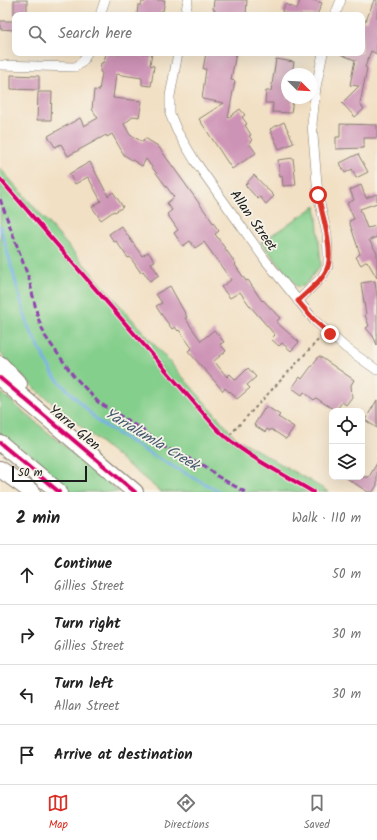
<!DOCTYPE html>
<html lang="en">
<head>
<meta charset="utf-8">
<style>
	:root { --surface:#fff; --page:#f2f2f2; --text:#222; --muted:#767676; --line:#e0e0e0; --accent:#d93025 }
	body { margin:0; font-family:Kalam,sans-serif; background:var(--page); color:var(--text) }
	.controls { position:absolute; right:12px; bottom:12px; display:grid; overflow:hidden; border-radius:8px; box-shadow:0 4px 16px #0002 }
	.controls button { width:36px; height:36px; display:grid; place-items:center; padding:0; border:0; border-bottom:1px solid var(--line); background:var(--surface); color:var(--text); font:20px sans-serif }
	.compass { position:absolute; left:281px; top:68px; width:36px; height:36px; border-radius:50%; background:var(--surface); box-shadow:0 4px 16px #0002; rotate:114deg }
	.scale { position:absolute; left:12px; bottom:10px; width:75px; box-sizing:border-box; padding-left:4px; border:2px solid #1c1c1c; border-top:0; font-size:11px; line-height:14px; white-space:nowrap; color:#1c1c1c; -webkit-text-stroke:3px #f7f3e8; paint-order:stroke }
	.stop { position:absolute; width:12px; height:12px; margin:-9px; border:3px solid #d93025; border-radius:50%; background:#fff }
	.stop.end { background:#d93025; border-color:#fff; box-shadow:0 1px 4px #0008 }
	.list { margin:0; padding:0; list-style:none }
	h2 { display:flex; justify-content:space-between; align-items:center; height:52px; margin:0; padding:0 16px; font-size:17px }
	h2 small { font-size:13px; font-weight:400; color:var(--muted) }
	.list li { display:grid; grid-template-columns:26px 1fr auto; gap:12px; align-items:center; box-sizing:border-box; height:60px; padding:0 16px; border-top:1px solid var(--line) }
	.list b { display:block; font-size:15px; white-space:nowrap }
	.list p { margin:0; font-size:13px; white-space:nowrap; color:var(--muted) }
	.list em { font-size:13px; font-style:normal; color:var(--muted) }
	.icon { flex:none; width:22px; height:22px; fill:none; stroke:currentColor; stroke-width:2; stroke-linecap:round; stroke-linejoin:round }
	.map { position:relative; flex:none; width:377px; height:492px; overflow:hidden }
	.search { position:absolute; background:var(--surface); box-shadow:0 4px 16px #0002; left:12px; right:12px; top:12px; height:44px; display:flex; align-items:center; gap:10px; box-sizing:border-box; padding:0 14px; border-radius:8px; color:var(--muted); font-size:15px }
	.sheet { height:292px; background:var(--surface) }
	nav { display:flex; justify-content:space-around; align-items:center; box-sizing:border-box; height:56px; border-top:1px solid var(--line); background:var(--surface); font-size:11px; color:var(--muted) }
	nav a { display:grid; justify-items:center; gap:2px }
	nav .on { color:var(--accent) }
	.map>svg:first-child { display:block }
	.green { fill:#85cf8c; stroke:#507654 }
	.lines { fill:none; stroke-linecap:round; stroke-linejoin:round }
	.stream { stroke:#78b0e7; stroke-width:3 }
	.building { fill:#cd93b6 }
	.street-casing { stroke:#877e70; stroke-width:10 }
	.highway-casing { stroke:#877e70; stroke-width:18 }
	.path { stroke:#877e70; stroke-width:2; stroke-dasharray:3 3; stroke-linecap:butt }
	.street { stroke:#fff; stroke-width:9 }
	.highway { stroke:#fff; stroke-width:16 }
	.quiet { stroke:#8e44ad; stroke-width:3; stroke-dasharray:6 3; stroke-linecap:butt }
	.cycleway-casing { stroke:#f7f3e8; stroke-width:6 }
	.cycleway { stroke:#d6006c; stroke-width:4 }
	.route { stroke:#d93025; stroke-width:5 }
	.labels { text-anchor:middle; stroke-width:3.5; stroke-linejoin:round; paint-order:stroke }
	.street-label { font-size:14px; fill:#1c1c1c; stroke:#f7f3e8 }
	.water-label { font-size:15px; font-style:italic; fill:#41576d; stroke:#f7f3e8 }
</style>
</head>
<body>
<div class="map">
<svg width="377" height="492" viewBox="0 0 377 492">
	<rect width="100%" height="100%" fill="#f7f3e8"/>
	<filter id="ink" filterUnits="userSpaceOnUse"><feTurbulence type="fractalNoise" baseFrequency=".025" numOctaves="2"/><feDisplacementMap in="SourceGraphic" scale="8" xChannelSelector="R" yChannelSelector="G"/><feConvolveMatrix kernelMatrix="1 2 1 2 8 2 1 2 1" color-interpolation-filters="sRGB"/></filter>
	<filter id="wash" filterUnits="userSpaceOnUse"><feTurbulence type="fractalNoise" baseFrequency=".012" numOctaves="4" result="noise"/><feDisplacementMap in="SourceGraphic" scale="16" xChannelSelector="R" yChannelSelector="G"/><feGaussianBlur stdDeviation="0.9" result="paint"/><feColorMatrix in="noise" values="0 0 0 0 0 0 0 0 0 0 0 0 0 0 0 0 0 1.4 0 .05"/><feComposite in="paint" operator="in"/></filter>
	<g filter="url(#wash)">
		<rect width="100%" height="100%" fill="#f2e0c4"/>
		<g class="green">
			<polygon points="0,168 236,438 329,492 161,492 33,387 0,353"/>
			<polygon points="316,206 321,265 304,286 297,287 261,242"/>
			<polygon points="0,392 119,492 69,492 0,434"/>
		</g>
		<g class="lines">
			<polyline class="stream" points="0,226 28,326 54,376 100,423 152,455 220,492"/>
		</g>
		<g id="blocks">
			<g class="building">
				<rect x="14" y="0" width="13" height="15"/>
				<polygon points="145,0 165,0 163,11 161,11 160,15 137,15 138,5 141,5 142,2 145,2"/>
				<polygon points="214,0 247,0 246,15 214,15 215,10 213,9"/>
				<polygon points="300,0 313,0 322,3 317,15 289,15 282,12 285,4 297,9"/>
				<polygon points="374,0 377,0 377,54 371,51 365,67 367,68 360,104 364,109 355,117 342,103 359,86 350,85 355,60 340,54 362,53 362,20 366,21"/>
				<polygon points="0,21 15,21 15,30 0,29"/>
				<polygon points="106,53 119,55 119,53 152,53 150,65 154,66 151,86 142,85 142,78 116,74 113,98 142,101 139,117 134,116 124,124 130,135 143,142 145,138 158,146 219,231 215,234 236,264 235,265 246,281 248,280 262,301 263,300 280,318 276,322 299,342 291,351 282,343 279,346 271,339 275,335 250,306 240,292 230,298 221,287 231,280 204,242 195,248 190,241 183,246 174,233 178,230 167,214 172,210 167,203 174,197 146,159 142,166 124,155 112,134 107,137 106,135 68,156 61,144 55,147 48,136 80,118 84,126 98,118 92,109 94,90 99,91 102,73 100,72 101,63 103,63 104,58 105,58"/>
				<polygon points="206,53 236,53 231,80 235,81 228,118 240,109 245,115 242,117 247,124 245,125 251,135 249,136 252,140 249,143 256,153 232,169 199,119 224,103 202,99 206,69 203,69"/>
				<polygon points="276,59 294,62 292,74 287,74 287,98 291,98 291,100 293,100 291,113 272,112 273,103 265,103 266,91 271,91"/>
				<polygon points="11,75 39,76 39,90 11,89"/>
				<polygon points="38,92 52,92 51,120 37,120"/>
				<polygon points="284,122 294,143 279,149 270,129"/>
				<polygon points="340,124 377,125 377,138 364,138 364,148 336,149 336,137 340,137"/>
				<polygon points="358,154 368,172 356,178 352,169 345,173 340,163"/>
				<polygon points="293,158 296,185 283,186 282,176 280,177 278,160"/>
				<polygon points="90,162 108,196 113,192 123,207 115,212 114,211 101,220 92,207 101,201 88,177 75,184 69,174"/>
				<polygon points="254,175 274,196 266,204 260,197 258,199 245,185"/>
				<polygon points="361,185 366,198 377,194 377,203 360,209 367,228 377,226 377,237 369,240 377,253 377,278 367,261 361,265 356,257 360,254 349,221 354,219 347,203 354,200 350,190"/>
				<polygon points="121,226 142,256 148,252 155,261 151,263 159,275 150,281 143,271 141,273 130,257 128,258 116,241 114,242 109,234"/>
				<polygon points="375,281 377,297 377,345 373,336 366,328 369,326 365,315 366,315 361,283"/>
				<polygon points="170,286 187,317 185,318 201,341 214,330 224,342 220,344 226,351 214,361 227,377 230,374 236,380 248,368 256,377 247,385 250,388 237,399 230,391 229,392 225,388 223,391 211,377 188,351 192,348 179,330 178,331 175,327 172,329 159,311 156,306 162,303 156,294"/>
				<polygon points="319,356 354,380 351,385 352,397 346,405 342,402 336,411 316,398 314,400 304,392 302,395 292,388 300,377 302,379"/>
				<polygon points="377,400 377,428 365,420"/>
				<polygon points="266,406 280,415 278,417 294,427 286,439 271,429 270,431 267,429 265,432 254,425"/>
				<polygon points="377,463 377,485 373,492 368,492 345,477 369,477"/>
			</g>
		</g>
	</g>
	<g filter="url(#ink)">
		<use href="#blocks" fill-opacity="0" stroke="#877e70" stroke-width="1"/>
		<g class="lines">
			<defs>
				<g id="street">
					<polyline points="100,15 105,0"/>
					<polyline points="185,15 188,0"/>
					<polyline points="335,15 341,0"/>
					<polyline points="178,53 170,96 170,114 177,131 195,161 266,261 314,320 346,348 377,370"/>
					<path d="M0 65 75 67C82 64 84 60 87 53"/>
					<polyline points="298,301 322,277 328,266 328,253 327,234 318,195 312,124 316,87 323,53"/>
				</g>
				<g id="highway">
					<polyline points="0,364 19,384"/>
					<polyline points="0,378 135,492"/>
					<polyline points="0,443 59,492"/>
					<polyline points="0,469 32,492"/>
				</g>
			</defs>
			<use href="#street" class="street-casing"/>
			<use href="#highway" class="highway-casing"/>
			<polyline class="path" points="226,439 321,337"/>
			<use href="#street" class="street"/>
			<use href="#highway" class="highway"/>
			<polyline class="quiet" points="0,199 29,279 38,318 45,336 73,375 98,402 141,429 166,448 205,466 217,476 245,492"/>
			<defs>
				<g id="cycleway">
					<path d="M0 179 216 428C243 455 280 472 313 492"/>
					<polyline points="0,378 135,492"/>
					<polyline points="0,443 59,492"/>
				</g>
			</defs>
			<use href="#cycleway" class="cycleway-casing"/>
			<use href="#cycleway" class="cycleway"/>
		</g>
	</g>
	<g class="lines" filter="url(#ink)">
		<path class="route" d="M318 195C322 213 333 249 328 266 324 280 308 291 298 301L314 320 330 334"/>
	</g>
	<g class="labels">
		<g class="street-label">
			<text transform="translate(254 220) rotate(55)" y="5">Allan Street</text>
			<text transform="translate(75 427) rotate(40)" y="5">Yarra Glen</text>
		</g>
		<g class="water-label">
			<text transform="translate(152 439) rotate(31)" y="5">Yarralumla Creek</text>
		</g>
	</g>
</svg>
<div class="controls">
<button><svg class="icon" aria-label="locate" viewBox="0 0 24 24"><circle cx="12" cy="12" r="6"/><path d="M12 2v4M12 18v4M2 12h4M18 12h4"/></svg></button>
<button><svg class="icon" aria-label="layers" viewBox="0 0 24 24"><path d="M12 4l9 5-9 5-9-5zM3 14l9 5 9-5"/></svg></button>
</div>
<svg class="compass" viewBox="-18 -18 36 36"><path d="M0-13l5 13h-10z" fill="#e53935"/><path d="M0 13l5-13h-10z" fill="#767676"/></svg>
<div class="scale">50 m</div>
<div class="stop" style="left:318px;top:195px"></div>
<div class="stop end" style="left:330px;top:334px"></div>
<div class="search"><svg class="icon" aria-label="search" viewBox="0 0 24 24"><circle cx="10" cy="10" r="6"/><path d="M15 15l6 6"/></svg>Search here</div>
</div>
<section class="sheet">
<h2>2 min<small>Walk · 110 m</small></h2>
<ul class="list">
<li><svg class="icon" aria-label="ahead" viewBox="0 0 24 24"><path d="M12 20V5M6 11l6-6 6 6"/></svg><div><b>Continue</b><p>Gillies Street</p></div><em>50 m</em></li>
<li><svg class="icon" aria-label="right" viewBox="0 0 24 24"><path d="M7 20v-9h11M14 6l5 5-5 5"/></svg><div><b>Turn right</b><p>Gillies Street</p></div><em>30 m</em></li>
<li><svg class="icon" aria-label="left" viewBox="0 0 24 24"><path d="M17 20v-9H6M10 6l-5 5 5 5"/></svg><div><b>Turn left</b><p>Allan Street</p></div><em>30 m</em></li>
<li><svg class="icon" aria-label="arrive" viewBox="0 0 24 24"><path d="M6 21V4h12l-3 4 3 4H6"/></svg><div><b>Arrive at destination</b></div></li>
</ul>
</section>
<nav>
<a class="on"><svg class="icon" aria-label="map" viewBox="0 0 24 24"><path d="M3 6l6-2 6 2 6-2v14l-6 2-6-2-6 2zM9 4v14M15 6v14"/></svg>Map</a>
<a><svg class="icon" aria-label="directions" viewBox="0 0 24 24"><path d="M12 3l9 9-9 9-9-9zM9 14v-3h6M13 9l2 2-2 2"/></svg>Directions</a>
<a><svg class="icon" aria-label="saved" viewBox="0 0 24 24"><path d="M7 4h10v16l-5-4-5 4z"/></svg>Saved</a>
</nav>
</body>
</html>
